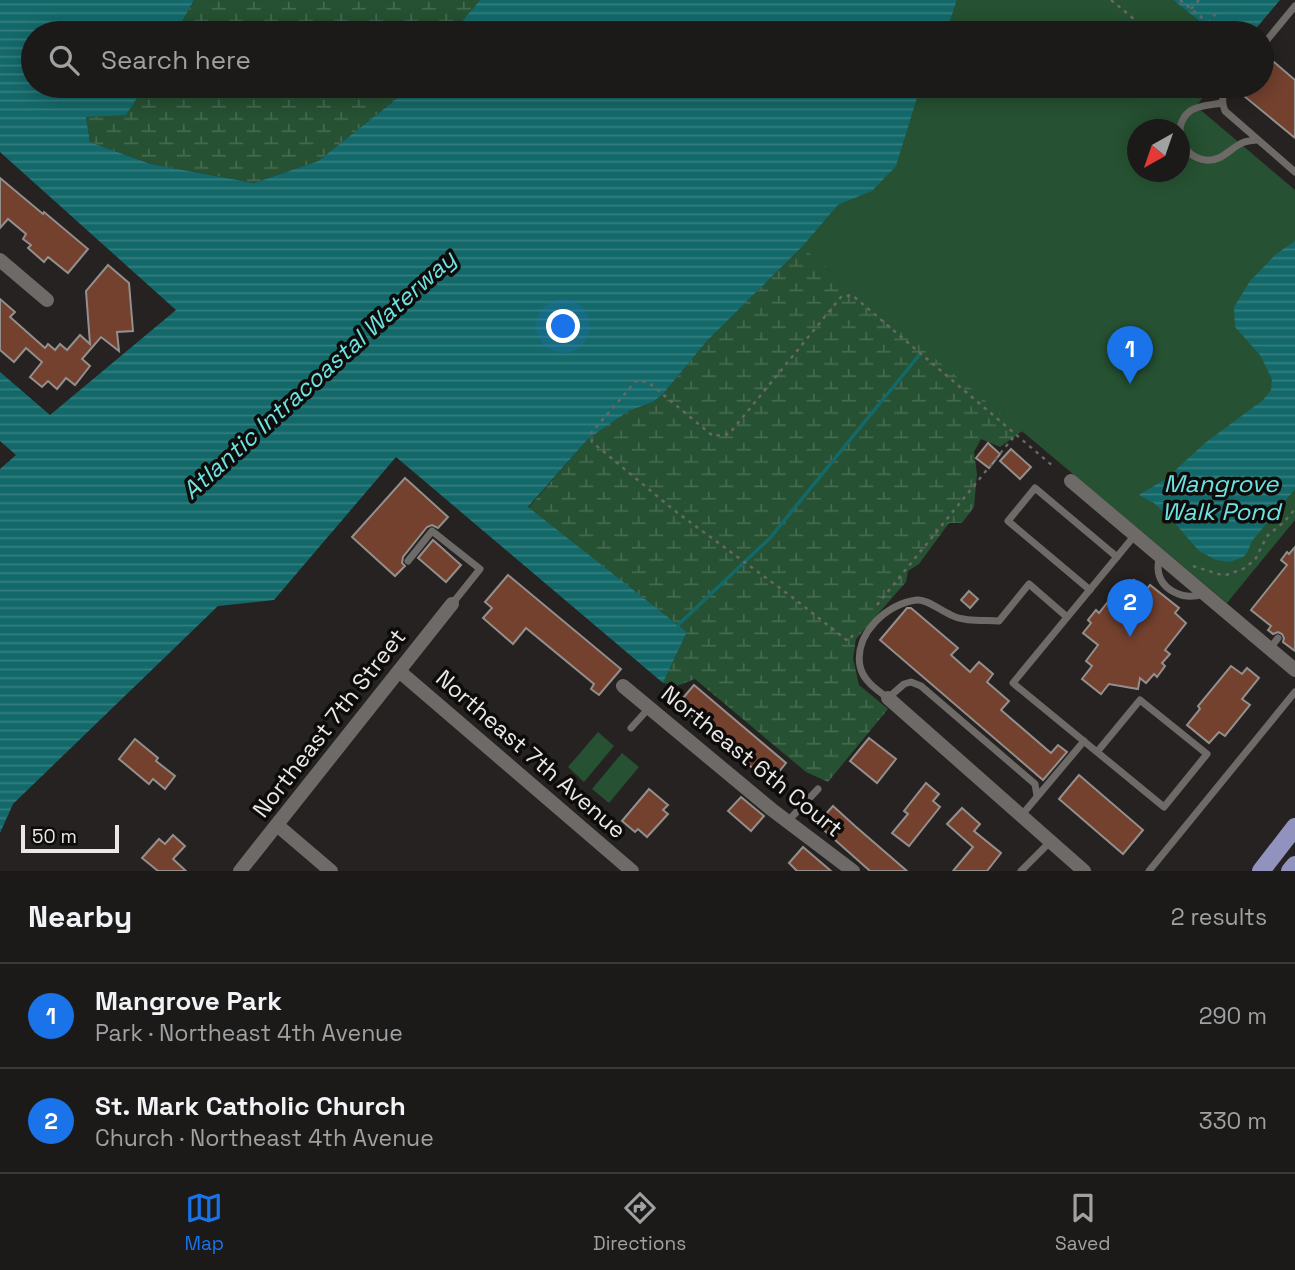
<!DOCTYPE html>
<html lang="en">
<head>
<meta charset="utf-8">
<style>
	:root { --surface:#1c1a19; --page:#252322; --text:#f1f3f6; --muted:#a0a1a2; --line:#3a3838; --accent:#1a73e8 }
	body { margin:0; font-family:"Space Grotesk",sans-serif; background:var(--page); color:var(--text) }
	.compass { position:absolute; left:1127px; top:119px; width:63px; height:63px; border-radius:50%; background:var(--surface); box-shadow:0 4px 18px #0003; rotate:220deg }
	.scale { position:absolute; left:21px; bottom:18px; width:98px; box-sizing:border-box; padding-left:7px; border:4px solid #eae8e7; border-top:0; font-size:19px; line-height:24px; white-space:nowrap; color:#eae8e7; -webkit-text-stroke:5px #0d0c0b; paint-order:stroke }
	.you { position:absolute; left:564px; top:327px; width:24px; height:24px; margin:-18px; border:5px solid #fff; border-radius:50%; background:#1a73e8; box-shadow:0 0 0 10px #1a73e833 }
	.badge { display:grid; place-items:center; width:46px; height:46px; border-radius:50%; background:var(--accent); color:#fff; font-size:23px; font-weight:700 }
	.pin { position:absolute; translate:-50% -58px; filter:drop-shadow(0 2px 4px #0008) }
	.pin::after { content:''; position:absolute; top:37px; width:24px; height:21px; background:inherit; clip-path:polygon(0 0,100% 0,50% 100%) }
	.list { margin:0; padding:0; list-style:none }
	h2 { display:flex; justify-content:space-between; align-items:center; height:91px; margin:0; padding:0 28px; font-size:30px }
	h2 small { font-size:23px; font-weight:400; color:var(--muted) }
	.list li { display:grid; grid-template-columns:46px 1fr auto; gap:21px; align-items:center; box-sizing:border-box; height:105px; padding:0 28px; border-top:2px solid var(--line) }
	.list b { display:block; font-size:26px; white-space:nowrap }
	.list p { margin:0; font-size:23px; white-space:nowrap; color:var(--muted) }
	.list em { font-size:23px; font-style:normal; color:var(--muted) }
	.icon { flex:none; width:38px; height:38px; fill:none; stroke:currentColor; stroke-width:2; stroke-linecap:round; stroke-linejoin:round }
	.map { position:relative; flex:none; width:1295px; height:871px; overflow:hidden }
	.search { position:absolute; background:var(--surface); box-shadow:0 4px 18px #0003; left:21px; right:21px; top:21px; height:77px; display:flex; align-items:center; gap:18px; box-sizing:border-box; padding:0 24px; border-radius:38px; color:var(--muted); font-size:26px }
	.sheet { height:301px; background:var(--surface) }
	nav { display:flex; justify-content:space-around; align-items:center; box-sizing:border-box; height:98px; border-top:2px solid var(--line); background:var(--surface); font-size:19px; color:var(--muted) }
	nav a { display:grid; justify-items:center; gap:4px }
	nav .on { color:var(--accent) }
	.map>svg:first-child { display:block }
	.wetland { fill:url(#wetland-marsh) }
	.park { fill:#265132; fill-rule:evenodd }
	.water { fill:url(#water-rules) }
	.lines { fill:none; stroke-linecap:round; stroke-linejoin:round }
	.stream { stroke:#13696a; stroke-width:3.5 }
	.building { fill:#73412e; stroke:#938f8d; stroke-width:2 }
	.path { stroke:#696766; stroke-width:2.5; stroke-dasharray:3.5 5; stroke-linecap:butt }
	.service { stroke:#6e6a68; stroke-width:7 }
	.minor { stroke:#6e6a68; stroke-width:14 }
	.primary { stroke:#9193be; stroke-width:18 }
	.labels { text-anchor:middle; stroke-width:7; stroke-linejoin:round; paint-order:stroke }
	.street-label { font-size:23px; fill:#eae8e7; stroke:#0d0c0b }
	.water-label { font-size:24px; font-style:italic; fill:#6ee3e4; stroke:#0d0c0b }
</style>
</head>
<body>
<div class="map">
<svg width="1295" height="871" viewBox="0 0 1295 871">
	<defs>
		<pattern id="wetland-marsh" width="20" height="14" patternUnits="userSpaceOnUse" patternTransform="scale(1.75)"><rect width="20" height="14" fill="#265132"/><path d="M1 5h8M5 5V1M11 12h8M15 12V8" fill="none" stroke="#466a50"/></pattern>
		<pattern id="water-rules" width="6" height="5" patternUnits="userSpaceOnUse" patternTransform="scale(1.75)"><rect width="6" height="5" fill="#13696a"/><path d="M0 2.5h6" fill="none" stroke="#367e7f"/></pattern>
	</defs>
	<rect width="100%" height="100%" fill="#252221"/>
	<g class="wetland">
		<polygon points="194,0 480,0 452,33 176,33"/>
		<polygon points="145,86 408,86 400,96 318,161 254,183 151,164 90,142 86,117 126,114"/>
		<polygon points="922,86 1138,130 1138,172 1180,172 1188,159 1028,427 1000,447 981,439 974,452 977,474 974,507 962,523 949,523 919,564 908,571 906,582 856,639 853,658 859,685 888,709 828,782 806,772 695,679 677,686 663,683 687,632 528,508 588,439 629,411 653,402 663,394 707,341 802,247 838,205 872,191"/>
	</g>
	<g class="park">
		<polygon points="957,0 1173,0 1214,33 946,33"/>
		<path d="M922 86H1212L1196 106 1295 190V520L1227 603 802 247 838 205 872 191ZM1138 130H1180V172H1138Z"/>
		<polygon points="598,732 614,746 584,782 568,767"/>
		<polygon points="622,753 639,767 609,803 592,789"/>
	</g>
	<g class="water">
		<polygon points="0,0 194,0 176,33 33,33 33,86 145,86 126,115 86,117 90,142 151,164 254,183 318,161 400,96 408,86 922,86 919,91 896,166 872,191 838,205 802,247 707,341 663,394 653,402 629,411 588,439 528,507 687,632 663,683 396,457 274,600 218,606 13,804 0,833 0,469 16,455 0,441 0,372 50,415 176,310 0,152"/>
		<polygon points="480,0 957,0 946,33 452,33"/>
		<polygon points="1173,0 1280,0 1252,33 1214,33"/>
		<polygon points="1295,241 1295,489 1252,541 1247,553 1243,557 1230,562 1216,560 1199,551 1173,521 1154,503 1139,495 1167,478 1205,443 1263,400 1271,390 1272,379 1260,355 1235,327 1234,307 1250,281 1276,254"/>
	</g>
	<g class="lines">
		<polyline class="stream" points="678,625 770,538 920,354"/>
	</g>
	<g class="building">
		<polygon points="1274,62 1295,80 1295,138 1244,96 1254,86 1262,86 1262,76"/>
		<polygon points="0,178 43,214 44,212 88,249 68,273 48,257 44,262 28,248 31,245 23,239 26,234 8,219 0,228"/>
		<polygon points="108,265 129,283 133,331 117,332 119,351 101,337 82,359 90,366 75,385 66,378 57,389 48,381 42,387 30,377 42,362 26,348 14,362 0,350 0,299 15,312 10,317 45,348 48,344 55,350 60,344 67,350 80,335 90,344 86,291"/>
		<polygon points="988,443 1000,454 989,468 976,458"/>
		<polygon points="1011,449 1031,467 1020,479 1000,461"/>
		<polygon points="405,478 448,517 438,528 432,525 427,527 403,557 402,563 405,566 395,576 352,537"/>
		<polygon points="433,540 461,565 446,582 418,558"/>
		<polygon points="1295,547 1295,651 1283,642 1284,638 1282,634 1278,632 1273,634 1268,630 1271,626 1251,610 1287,565 1281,560 1287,552 1289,554"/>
		<polygon points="508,575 621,669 599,695 591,689 594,684 526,628 513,644 483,618 492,608 485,602"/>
		<polygon points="1134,580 1146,590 1150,585 1179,608 1175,613 1186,623 1165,650 1170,654 1162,663 1165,666 1157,677 1154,674 1146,683 1140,678 1138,689 1109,684 1101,694 1082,679 1092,666 1086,661 1098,645 1083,633 1091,623 1088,620 1096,610 1099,613 1107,603 1112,607"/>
		<polygon points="969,591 978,599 970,608 961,600"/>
		<polygon points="907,608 911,608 958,648 951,655 970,672 979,662 993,674 987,682 1009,701 1001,710 1051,753 1058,745 1067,752 1043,780 880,640"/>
		<polygon points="1231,666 1242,674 1247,668 1259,678 1242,699 1250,705 1225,736 1219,732 1209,743 1187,725 1200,709 1198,706"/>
		<polygon points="694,685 786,763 770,783 678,704"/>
		<polygon points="869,738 896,759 877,783 850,761"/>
		<polygon points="135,739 158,758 156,761 175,776 165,789 153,779 149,784 119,759"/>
		<polygon points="1079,775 1143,830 1123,854 1059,799"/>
		<polygon points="926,783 939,794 933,801 940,807 909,846 892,833 908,814 904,811"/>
		<polygon points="649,789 668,805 663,810 668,814 647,837 638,829 635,832 622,821"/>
		<polygon points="741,797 764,816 751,831 728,811"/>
		<polygon points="833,806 855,826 907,871 870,871 817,824"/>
		<polygon points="962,808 980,824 974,831 1001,853 987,871 953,871 973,847 947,824"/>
		<polygon points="173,835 185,846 173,859 186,871 158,871 142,858 159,839 165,844"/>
		<polygon points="803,847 831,871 797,871 789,863"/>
	</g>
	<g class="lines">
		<g class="path">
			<polyline points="1111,0 1151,33"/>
			<polyline points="1180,0 1221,33"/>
			<polyline points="1191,9 1199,0"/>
			<polyline points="1208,23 1216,13"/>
			<polyline points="1227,33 1233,27"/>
			<polyline points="1193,566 1218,574 1226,575 1243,569 1255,560 1267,536 1284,522 1295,509"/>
			<polyline points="877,605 1016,434"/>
			<polyline points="853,635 848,641 792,597 675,511 592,442 591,433 636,381 648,382 713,436 729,434 841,297 852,295 1054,467"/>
		</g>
		<g class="service">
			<polyline points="1262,46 1295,6"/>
			<path d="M1229 86C1222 95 1221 101 1225 111L1295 172"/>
			<path d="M1222 103C1212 105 1198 105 1190 111 1170 127 1182 158 1206 160 1220 162 1229 150 1240 144 1245 141 1250 141 1256 140"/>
			<path d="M1159 556C1159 560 1158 564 1158 568 1159 590 1184 601 1203 594"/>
			<polyline points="408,561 432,531 480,569 452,604"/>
			<polyline points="1090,590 1008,521 1035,488 1117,557"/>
			<polyline points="1270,648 1278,638"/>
			<polyline points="631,728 649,708"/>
			<polyline points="1097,752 1140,700 1207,754 1164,807 1013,683 1135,535"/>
			<path d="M1037 796 1035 784 921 686 911 682 904 684 888 698C877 690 863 681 860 666 854 634 887 603 917 600 927 599 941 611 951 615 964 622 984 620 999 621L1029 584 1067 617"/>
			<polyline points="1021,816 1084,741"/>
			<polyline points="788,821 818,789"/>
			<polyline points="1021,871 1050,842"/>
			<polyline points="1149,871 1295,692"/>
		</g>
		<g class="minor">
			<polyline points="0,260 47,300"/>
			<polyline points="1071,481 1295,670"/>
			<polyline points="399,671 632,871"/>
			<polyline points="623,686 771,809 853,871"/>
			<polyline points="888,698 1084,871"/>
			<polyline points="277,825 331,871"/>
			<polyline points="240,871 452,604"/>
		</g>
		<g class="primary">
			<polyline points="1261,871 1295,827"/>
			<polyline points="1290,871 1295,865"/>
		</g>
	</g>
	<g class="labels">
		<g class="street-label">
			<text transform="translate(329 723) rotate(-52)" y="8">Northeast 7th Street</text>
			<text transform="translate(531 754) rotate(41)" y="8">Northeast 7th Avenue</text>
			<text transform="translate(752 761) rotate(39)" y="8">Northeast 6th Court</text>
		</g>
		<g class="water-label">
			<text transform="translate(319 375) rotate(-42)" y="8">Atlantic Intracoastal Waterway</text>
			<text x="1221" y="492">Mangrove<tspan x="1221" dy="28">Walk Pond</tspan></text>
		</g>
	</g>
</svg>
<svg class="compass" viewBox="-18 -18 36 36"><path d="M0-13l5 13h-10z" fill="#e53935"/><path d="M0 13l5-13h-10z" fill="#a0a1a2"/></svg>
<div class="scale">50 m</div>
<div class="you"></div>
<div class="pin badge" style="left:1130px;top:384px">1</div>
<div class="pin badge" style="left:1130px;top:637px">2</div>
<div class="search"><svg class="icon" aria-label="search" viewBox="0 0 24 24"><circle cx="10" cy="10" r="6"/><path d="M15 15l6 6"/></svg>Search here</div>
</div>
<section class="sheet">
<h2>Nearby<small>2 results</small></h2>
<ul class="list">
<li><span class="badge">1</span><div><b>Mangrove Park</b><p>Park · Northeast 4th Avenue</p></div><em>290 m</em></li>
<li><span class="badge">2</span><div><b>St. Mark Catholic Church</b><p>Church · Northeast 4th Avenue</p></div><em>330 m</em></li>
</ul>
</section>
<nav>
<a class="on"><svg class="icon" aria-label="map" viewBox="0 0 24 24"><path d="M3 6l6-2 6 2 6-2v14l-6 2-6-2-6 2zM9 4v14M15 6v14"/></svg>Map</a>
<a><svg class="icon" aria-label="directions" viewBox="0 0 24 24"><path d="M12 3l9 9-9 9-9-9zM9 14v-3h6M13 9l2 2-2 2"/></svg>Directions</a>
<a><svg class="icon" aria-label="saved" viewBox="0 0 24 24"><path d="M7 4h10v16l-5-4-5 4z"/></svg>Saved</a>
</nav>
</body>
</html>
